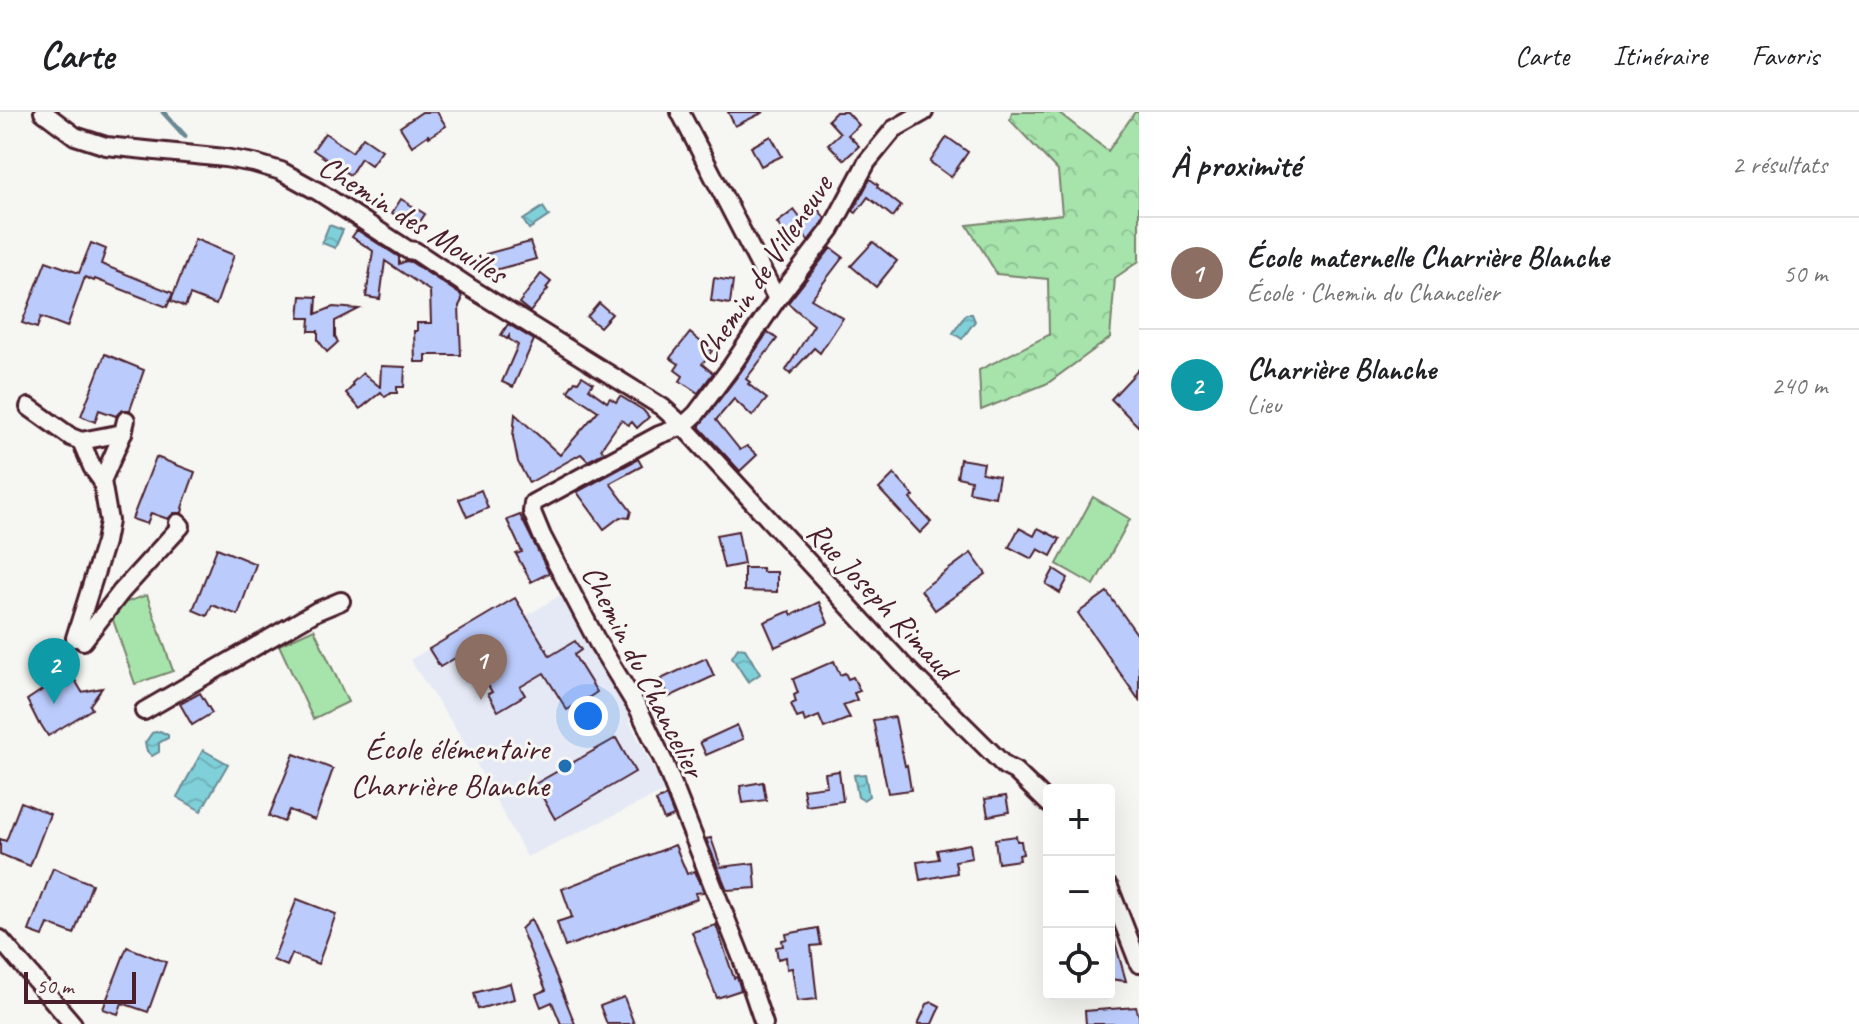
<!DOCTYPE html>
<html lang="fr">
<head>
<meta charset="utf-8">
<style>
	:root { --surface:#fff; --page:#f2f2f2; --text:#202124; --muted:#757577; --line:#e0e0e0; --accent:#2563eb }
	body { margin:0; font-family:Caveat,sans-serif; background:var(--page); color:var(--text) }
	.controls { position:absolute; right:24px; bottom:24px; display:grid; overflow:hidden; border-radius:8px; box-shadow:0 8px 32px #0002 }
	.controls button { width:72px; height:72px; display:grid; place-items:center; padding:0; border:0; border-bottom:2px solid var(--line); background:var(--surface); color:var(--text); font:40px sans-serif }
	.scale { position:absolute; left:24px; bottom:20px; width:112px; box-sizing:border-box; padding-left:8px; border:4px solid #4a1f2b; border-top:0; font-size:22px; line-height:28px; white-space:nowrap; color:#4a1f2b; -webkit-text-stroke:6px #f6f6f2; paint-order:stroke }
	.you { position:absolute; left:588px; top:604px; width:28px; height:28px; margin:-20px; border:6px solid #fff; border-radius:50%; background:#1a73e8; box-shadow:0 0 0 12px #1a73e833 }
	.badge { display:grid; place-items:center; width:52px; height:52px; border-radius:50%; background:var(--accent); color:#fff; font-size:26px; font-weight:700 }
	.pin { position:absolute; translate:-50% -66px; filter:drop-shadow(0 2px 4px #0008) }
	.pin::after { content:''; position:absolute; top:42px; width:28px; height:24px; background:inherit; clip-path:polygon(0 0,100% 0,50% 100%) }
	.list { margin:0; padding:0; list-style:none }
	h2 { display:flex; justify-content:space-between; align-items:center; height:104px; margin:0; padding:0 32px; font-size:34px }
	h2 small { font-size:26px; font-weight:400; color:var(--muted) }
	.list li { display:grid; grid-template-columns:52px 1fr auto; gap:24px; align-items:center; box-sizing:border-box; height:112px; padding:0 32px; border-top:2px solid var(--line) }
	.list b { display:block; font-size:30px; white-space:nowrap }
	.list p { margin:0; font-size:26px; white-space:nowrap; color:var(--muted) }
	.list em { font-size:26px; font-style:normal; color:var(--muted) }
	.icon { flex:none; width:44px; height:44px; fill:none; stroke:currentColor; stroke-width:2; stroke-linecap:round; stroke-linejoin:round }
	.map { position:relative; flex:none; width:1139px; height:912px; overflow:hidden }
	header { display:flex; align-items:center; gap:48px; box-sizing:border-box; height:112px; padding:0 40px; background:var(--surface); border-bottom:2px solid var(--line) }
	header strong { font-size:38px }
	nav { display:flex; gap:44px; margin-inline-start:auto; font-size:28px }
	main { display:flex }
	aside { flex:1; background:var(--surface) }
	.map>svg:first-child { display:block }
	.built { fill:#e4e9f5 }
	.forest { fill:url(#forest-crowns); stroke:#78826c; stroke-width:2 }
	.green { fill:#a6e4ac; stroke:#78826c; stroke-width:2 }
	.water { fill:url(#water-waves); stroke:#6a8993; stroke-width:2 }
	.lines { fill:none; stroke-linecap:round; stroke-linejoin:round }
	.stream { stroke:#6a8993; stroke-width:5 }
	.building { fill:#bbccfc; stroke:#4a1f2b; stroke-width:2 }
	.minor-casing { stroke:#4a1f2b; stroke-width:22 }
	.minor { stroke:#f6f6f2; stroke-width:16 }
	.poi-dot { fill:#1f6fb2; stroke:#f6f6f2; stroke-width:3 }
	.labels { text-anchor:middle; stroke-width:6; stroke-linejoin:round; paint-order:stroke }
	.street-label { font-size:32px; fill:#4a1f2b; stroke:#f6f6f2 }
	.poi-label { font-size:32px; fill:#4a1f2b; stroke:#f6f6f2; text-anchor:end }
</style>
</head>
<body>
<header>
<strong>Carte</strong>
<nav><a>Carte</a><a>Itinéraire</a><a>Favoris</a></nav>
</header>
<main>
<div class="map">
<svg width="1139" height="912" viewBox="0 0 1139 912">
	<defs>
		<pattern id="forest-crowns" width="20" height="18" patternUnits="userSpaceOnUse" patternTransform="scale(2)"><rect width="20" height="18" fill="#a6e4ac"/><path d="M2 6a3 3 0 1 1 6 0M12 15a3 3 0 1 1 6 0" fill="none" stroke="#90c394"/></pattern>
		<pattern id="water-waves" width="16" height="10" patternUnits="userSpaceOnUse" patternTransform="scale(2)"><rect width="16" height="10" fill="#7fd0d9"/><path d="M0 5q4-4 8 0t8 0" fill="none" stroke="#6fb2ba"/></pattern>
	</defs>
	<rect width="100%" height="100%" fill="#f6f6f2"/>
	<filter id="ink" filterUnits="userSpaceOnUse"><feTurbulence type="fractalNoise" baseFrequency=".0125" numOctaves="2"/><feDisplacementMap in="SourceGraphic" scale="16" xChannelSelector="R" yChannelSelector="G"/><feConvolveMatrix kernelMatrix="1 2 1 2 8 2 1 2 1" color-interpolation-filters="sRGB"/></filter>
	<g filter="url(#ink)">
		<polygon class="built" points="561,483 592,543 632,604 629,609 665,679 527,745 464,629 410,548 515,486 526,504"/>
		<polygon class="forest" points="1012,0 1058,0 1108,39 1135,0 1139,0 1139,149 1115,166 1110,226 1048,271 981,298 979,258 1049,223 1048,167 997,162 967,113 1062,102 1058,59 1010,8"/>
		<g class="green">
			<polygon points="1093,385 1130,407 1094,473 1057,452"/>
			<polygon points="147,483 173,559 135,572 109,496"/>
			<polygon points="314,517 348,590 313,607 279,533"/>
		</g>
		<g class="water">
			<polygon points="543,95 549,104 529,117 523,108"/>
			<polygon points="329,113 343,118 335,136 322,131"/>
			<polygon points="966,202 972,202 975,209 962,227 953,221"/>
			<polygon points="738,536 745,537 760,562 748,570 732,545"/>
			<polygon points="160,619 168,623 168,626 159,631 159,640 152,644 147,639 145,631 152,621"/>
			<polygon points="203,638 228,652 201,699 177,685"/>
			<polygon points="865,662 869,684 863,688 858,685 854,663"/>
		</g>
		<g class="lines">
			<polyline class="stream" points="163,0 185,24"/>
		</g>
		<g class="building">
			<polygon points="422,0 437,0 446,14 429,25 428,23 412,34 400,15"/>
			<polygon points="728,0 764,0 735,14"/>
			<polygon points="836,0 847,0 859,13 848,23 859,34 844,48 828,32 840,21 828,8"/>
			<polygon points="325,21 352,40 363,25 382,38 371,53 361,46 350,63 313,38"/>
			<polygon points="771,24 782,44 761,54 751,35"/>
			<polygon points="947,25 968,40 951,65 930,50"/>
			<polygon points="870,67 878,73 877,75 901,94 893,105 868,85 856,101 853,99"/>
			<polygon points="401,87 425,102 416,116 412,113 410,115 406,114 402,111 402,107 392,101"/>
			<polygon points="817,96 825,106 822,111 808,129 804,122 791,131 777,111 794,98 801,107"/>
			<polygon points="357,118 399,145 399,152 406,149 411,150 461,183 462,188 459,194 461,243 426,243 426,250 415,250 414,219 417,219 417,211 431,211 430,179 385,149 380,187 366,185 373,139 352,125"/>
			<polygon points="195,127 234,143 216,193 190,183 185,195 171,189"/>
			<polygon points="530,130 536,147 491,159 486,142"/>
			<polygon points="873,130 897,149 876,175 851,154"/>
			<polygon points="91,131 106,137 101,152 173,181 167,195 95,167 94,169 85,165 67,215 41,205 37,216 22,211 46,149 79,161"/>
			<polygon points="831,136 843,145 811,187 843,206 820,241 814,236 790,262 786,258 814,213 788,191"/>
			<polygon points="541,162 551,170 546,176 548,177 530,200 519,191"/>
			<polygon points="714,166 733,169 730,192 711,189"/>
			<polygon points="301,184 317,185 316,202 333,195 359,197 335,209 335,225 338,230 327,240 318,228 318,219 309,219 310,206 299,206"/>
			<polygon points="599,191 612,202 600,215 587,205"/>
			<polygon points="508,212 534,228 513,275 502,270 518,233 509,227 509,224 507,227 501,223"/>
			<polygon points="768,220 777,227 746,267 750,270 748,272 767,287 752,304 734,287 716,308 740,338 747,334 757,343 740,359 700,316 700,313 740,261"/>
			<polygon points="690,221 712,239 702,252 713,261 698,281 680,269 683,264 675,258 679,252 670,246"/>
			<polygon points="105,242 144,258 130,298 122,298 116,304 99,298 95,310 81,304"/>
			<polygon points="381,254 405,255 404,275 397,275 397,281 391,281 385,285 381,280 360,297 346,281 353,274 352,271 363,261 380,275"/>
			<polygon points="1139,257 1139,315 1111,287"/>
			<polygon points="582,264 593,271 589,277 607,290 610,286 616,290 620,284 643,298 649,305 637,316 632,310 629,313 621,308 601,337 605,340 588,349 581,342 529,371 518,350 513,325 515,302 560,343 598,299 568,279 575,269 578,270"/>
			<polygon points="156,345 195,360 182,396 183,397 182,401 174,401 168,407 151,401 147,412 132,407"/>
			<polygon points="638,347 642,354 610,371 631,399 629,406 620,405 604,417 577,380"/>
			<polygon points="960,347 984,351 982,361 999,364 995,385 969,380 971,368 957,365"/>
			<polygon points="894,362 914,384 910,387 931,410 920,421 879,377"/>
			<polygon points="481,378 488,396 467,405 459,387"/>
			<polygon points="520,403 549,461 531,470 516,442 522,440 507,408"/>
			<polygon points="1019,416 1034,424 1038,416 1060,427 1051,444 1038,437 1032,447 1009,435"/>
			<polygon points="738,419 744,452 724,456 716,423"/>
			<polygon points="217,436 256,452 238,503 212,493 207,504 193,498"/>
			<polygon points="971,441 986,462 935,498 921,478"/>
			<polygon points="744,456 762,456 763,460 777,460 777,480 744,479"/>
			<polygon points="1054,457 1068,466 1060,481 1046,472"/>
			<polygon points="1107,480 1139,525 1139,588 1078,501"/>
			<polygon points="515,486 550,544 575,529 581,538 574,543 597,580 578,593 577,592 567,598 544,561 520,575 525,583 498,599 488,582 492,580 467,539 440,555 429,537"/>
			<polygon points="819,490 828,511 775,535 764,510 790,499 792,503"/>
			<polygon points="706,546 714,564 669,585 661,567"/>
			<polygon points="834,549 840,563 845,561 848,567 853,565 860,579 854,581 857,588 843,593 850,606 824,616 819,604 805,610 803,604 797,606 791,592 796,590 794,583 798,581 793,567"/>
			<polygon points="71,561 82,580 102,576 90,593 92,597 48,624 40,611 39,612 27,588 42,578 44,572 49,569 56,570"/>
			<polygon points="200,581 212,601 192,613 180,592"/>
			<polygon points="895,605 905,654 907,653 911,678 888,681 873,608"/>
			<polygon points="737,613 743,627 706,643 700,630"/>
			<polygon points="616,626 635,660 555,707 535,672"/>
			<polygon points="294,642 333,657 315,708 289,698 284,710 269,704"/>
			<polygon points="839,659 843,689 806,694 803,677 827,674 825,661"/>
			<polygon points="763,670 766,688 743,691 740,674"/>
			<polygon points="666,684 674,704 664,708 656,689"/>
			<polygon points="1006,684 1009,700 988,704 985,687"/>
			<polygon points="21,690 50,702 30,754 0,742 0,727 6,729"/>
			<polygon points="1016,724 1017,729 1021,729 1023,742 1019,743 1020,748 998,751 995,727"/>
			<polygon points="711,726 721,755 754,751 756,776 727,778 706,727"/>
			<polygon points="970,732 972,746 955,749 957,761 920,768 917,750 939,747 937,738"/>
			<polygon points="675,733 687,762 695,759 704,780 695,781 697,787 565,835 557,810 572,805 562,777"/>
			<polygon points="53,756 92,772 74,822 48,812 43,824 29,819"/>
			<polygon points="297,787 336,802 318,852 292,842 287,854 273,848"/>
			<polygon points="531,807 556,864 575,912 561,912 552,890 541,895 536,882 546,878 521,817"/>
			<polygon points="716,813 734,866 737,865 741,878 717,886 692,820"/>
			<polygon points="818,816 821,833 811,834 817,887 797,889 792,856 787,857 786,845 778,847 776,835 783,834 782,828 787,827 786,822"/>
			<polygon points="1109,823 1113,823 1126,869 1109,867"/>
			<polygon points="127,835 166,850 148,900 122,891 118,902 103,897"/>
			<polygon points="510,871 514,887 478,897 474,881"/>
			<polygon points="624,885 634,912 607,912 600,894"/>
			<polygon points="932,890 940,894 932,912 918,912 927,892"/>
			<polygon points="1136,895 1139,904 1139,912 1086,912 1085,899"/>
		</g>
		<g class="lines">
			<defs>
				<g id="minor">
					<polyline points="43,0 75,24 106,34 225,46 254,51 281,59 319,80 408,138 415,139 469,175 662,295 683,314 902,552 1005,654 1015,659 1049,692"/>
					<polyline points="680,0 777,187"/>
					<polyline points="29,295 71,325 81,329 123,321 126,308"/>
					<polyline points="102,369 123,321"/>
					<polyline points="75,526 105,430 109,409 102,369 92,355 81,329"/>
					<polyline points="83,529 121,480 181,414 178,411"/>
					<polyline points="144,599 317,499 341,489"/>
					<polyline points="1109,775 1139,852"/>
					<polyline points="0,827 73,912"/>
					<polyline points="764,912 742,847 664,650 639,598 598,531 542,424 532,400 533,391 659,323 683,314 696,302 731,255 777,187 831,117 867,50 894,17 924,0"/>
				</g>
			</defs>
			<use href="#minor" class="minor-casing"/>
			<use href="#minor" class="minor"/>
		</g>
	</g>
	<circle class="poi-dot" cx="565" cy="654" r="8"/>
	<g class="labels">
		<g class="street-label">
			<text transform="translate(413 107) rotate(32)" y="11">Chemin des Mouilles</text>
			<text transform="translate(763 157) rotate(-56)" y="11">Chemin de Villeneuve</text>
			<text transform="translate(882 488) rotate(47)" y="11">Rue Joseph Rimaud</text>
			<text transform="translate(644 559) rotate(63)" y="11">Chemin du Chancelier</text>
		</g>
		<g class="poi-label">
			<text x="549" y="647">École élémentaire<tspan x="549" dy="37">Charrière Blanche</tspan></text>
		</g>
	</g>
</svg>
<div class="controls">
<button>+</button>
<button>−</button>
<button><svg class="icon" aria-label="locate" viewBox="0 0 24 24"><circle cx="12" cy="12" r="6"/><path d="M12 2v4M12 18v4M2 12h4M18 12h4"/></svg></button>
</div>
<div class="scale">50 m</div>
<div class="you"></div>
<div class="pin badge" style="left:481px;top:588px;background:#8d6e63">1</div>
<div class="pin badge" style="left:54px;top:592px;background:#0f9aa8">2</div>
</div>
<aside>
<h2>À proximité<small>2 résultats</small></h2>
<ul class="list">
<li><span class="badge" style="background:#8d6e63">1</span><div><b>École maternelle Charrière Blanche</b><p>École · Chemin du Chancelier</p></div><em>50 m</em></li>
<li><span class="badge" style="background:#0f9aa8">2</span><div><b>Charrière Blanche</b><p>Lieu</p></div><em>240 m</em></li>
</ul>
</aside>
</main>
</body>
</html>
